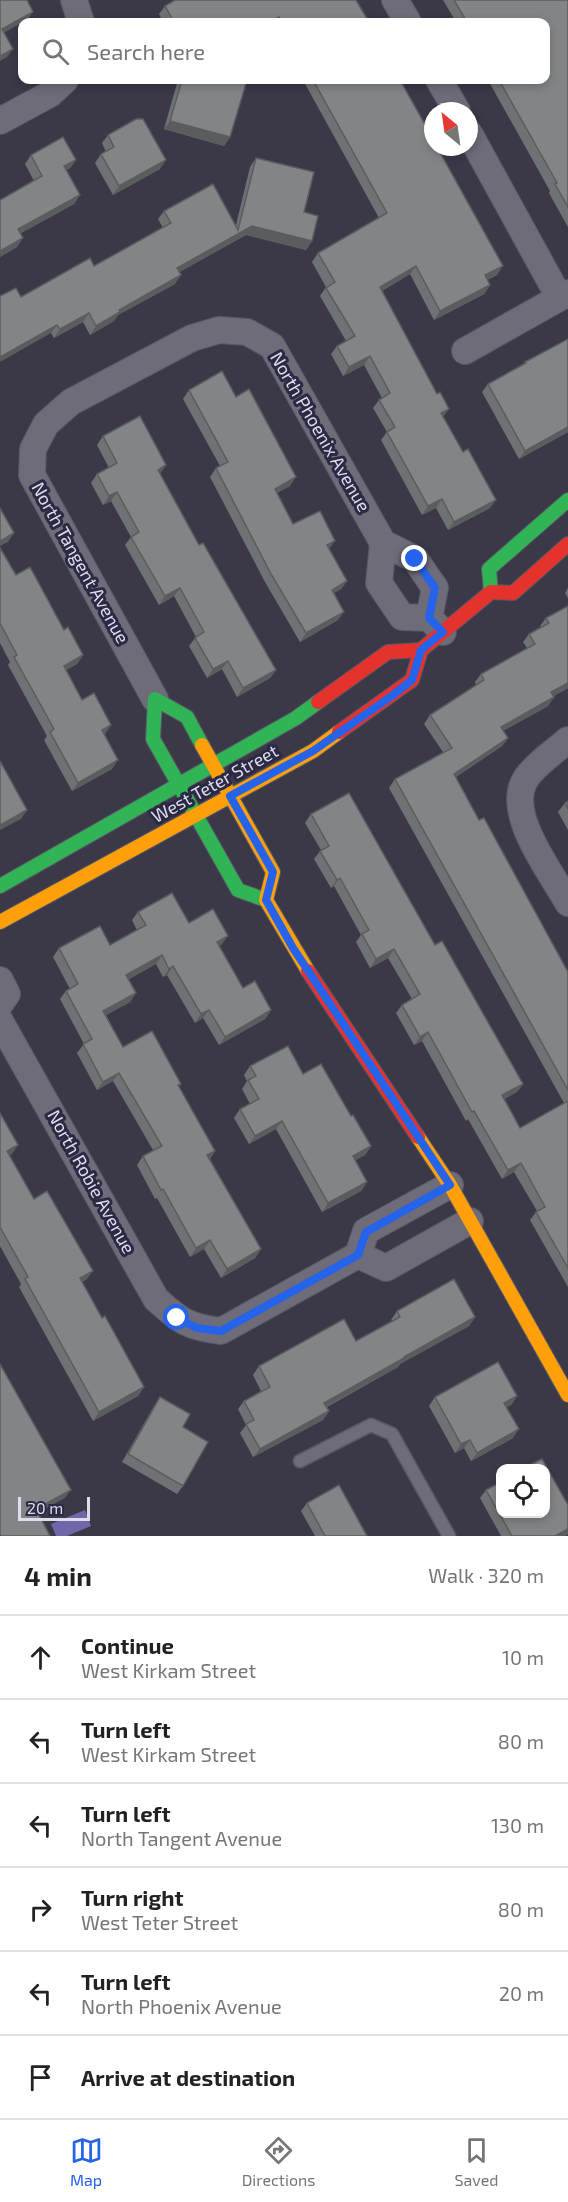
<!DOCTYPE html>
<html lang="en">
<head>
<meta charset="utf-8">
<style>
	:root { --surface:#fff; --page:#f2f2f2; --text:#222; --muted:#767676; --line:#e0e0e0; --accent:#2563eb }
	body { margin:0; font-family:"Exo 2",sans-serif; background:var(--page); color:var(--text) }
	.controls { position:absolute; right:18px; bottom:18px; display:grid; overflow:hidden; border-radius:12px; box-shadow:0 3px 9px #0003 }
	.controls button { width:54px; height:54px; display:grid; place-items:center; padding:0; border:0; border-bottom:2px solid var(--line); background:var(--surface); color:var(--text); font:30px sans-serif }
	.compass { position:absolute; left:424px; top:102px; width:54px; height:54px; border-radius:50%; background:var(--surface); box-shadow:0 3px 9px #0003; rotate:331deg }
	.scale { position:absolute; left:18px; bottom:15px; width:72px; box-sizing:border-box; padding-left:6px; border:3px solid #dde; border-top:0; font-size:16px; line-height:21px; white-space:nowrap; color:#dde; -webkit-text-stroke:4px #2c2944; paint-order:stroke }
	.stop { position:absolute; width:18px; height:18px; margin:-14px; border:4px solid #2563eb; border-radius:50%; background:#fff }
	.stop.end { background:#2563eb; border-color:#fff; box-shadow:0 2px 6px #0008 }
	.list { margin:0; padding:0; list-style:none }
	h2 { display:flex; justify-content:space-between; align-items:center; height:78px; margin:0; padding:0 24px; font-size:26px }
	h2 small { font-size:20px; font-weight:400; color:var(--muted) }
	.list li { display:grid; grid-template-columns:39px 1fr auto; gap:18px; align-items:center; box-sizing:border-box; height:84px; padding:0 24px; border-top:2px solid var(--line) }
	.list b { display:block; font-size:22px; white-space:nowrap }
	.list p { margin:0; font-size:20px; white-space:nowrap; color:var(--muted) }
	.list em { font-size:20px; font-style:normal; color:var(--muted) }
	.icon { flex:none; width:33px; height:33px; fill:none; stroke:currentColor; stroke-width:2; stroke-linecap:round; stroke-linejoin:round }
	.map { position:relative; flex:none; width:568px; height:1536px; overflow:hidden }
	.search { position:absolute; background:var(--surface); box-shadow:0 3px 9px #0003; left:18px; right:18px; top:18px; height:66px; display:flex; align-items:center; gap:15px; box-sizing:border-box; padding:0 21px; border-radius:12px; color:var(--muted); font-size:22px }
	.sheet { height:582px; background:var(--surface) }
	nav { display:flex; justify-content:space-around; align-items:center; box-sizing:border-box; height:84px; border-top:2px solid var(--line); background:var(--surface); font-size:16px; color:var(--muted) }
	nav a { display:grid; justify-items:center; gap:3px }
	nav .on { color:var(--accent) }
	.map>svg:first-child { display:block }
	.water { fill:#6f68a8 }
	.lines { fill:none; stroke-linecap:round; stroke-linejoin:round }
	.lane-casing { stroke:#585764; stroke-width:15 }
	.street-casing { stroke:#585764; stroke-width:28 }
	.fast-casing { stroke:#585764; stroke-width:16 }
	.slow-casing { stroke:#585764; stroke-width:16 }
	.jam-casing { stroke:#585764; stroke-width:16 }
	.lane { stroke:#6d6c78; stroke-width:12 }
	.street { stroke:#6d6c78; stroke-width:26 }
	.fast { stroke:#30b455; stroke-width:14 }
	.slow { stroke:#ff9f0a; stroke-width:14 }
	.jam { stroke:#e5322d; stroke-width:14 }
	.wall { fill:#6f7274 }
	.shaded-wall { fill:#5a5d5e }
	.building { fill:#818587; stroke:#5a5d5e; stroke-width:1.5 }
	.route { stroke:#2563eb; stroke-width:8 }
	.labels { text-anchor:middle; stroke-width:6; stroke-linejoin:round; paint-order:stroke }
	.street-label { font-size:18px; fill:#dde; stroke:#2c2944 }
</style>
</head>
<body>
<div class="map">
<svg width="568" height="1536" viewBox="0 0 568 1536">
	<rect width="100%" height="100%" fill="#3b3948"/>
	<polygon class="water" points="85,1510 91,1526 67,1536 56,1536 51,1524"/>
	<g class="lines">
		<defs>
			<polyline id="lane" points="300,1461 371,1425 392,1434 449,1536"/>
			<g id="street">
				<polyline points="74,0 81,22"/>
				<polyline points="395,0 408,22"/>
				<polyline points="439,80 457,111"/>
				<polyline points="0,121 50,94 65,80"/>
				<polyline points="469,133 559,297"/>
				<polyline points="465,351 568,293"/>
				<polyline points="429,618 435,588 415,559 383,543 379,583 402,617 429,618 443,632"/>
				<polyline points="155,699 32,475 33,449 46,424 71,402 192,338 219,330 247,332 272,346 383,543"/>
				<path d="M568 740C555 751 537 763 527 777 502 811 552 873 568 903"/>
				<polyline points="0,980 7,994 0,1004"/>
				<path d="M0 1021 156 1299C180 1321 188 1327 221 1331L358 1255"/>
				<polyline points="450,1185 366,1231 358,1255 386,1268 470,1221"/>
			</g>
			<g id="fast">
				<polyline points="491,592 489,569 568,500"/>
				<polyline points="202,745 187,717 155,699 153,739 238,890 266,900"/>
				<polyline points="0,886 296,718 318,702"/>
			</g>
			<g id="slow">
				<polyline points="202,745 273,872 266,900 308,971"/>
				<polyline points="0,922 313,751 339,732"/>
				<polyline points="418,1137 450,1185 568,1395"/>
			</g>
			<g id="jam">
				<polyline points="318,702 388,652 421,650"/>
				<polyline points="339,732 412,680 421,650 491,592 513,593 568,544"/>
				<polyline points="308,971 418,1137"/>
			</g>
		</defs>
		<use href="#lane" class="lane-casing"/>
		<use href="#street" class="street-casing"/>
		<use href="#fast" class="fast-casing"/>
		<use href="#slow" class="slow-casing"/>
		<use href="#jam" class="jam-casing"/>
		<use href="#lane" class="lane"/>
		<use href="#street" class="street"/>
		<use href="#fast" class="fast"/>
		<use href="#slow" class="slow"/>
		<use href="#jam" class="jam"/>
	</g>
	<g class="wall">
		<polygon points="443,0 568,0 568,227 549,193 550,191 488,80 546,80 546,22 456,22"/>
		<polygon points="165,6 369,22 163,22 159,14"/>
		<polygon points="178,80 247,80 230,137 224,146 164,129"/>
		<polygon points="303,80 400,80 497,275 487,280 490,285 484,294 434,320 410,274 382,291 443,417 490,508 448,530 436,508 422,515 381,440 387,432 373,408 379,400 382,398 364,365 343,376 331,354 337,346 346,341 320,296 326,287 312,262 318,253 379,218"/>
		<polygon points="108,135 160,169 113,195 95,163 101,154 106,152 102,143"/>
		<polygon points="31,155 76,160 70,168 66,170 80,195 74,204 21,233 17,247 0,257 0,200 34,181 25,164"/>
		<polygon points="256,158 304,212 312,241 306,250 246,235 179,272 175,284 118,315 114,321 90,335 83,322 54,338 51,333 21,297 94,266 163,228 158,219 164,211 236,225 250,167"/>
		<polygon points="525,362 568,432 519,459 482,392 488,384 523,364"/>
		<polygon points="189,390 236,397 290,486 277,493 293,524 329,549 347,581 341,589 334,593 338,620 300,642 265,582 210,477 216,468 220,466 183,399"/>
		<polygon points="103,436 160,474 199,545 276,670 270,678 237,697 222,669 207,678 189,646 196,637 174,596 159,605 125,545 131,537 111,501 103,505 91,483 97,474 109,468 97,445"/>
		<polygon points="0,548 16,575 64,630 83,655 77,664 66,670 82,700 105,734 104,734 112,769 72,791 44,740 47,736 8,665 10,662 0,643"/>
		<polygon points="568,588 568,598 565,593"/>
		<polygon points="568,606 568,688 554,696 554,697 548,706 503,731 508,738 502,746 456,777 479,820 568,972 568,1287 530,1220 537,1211 514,1172 502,1179 468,1119 466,1121 422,1041 414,1045 396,1013 402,1005 412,999 388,958 370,968 356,942 361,935 334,886 331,888 314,859 321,850 305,823 311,814 435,945 523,1084 517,1092 504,1099 520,1128 564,1103 389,788 395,779 443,752 424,724 430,715 476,685 475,682 481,674 527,648 523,642 529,634 541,627 540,626 546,618"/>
		<polygon points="568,801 568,830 558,812 565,803"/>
		<polygon points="138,912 189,923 222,944 219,946 243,988 271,1010 265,1019 219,1045 203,1018 195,1023 167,975 163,977 156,964 129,979 136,993 130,1002 106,1015 123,1047 181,1084 179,1086 215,1151 210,1159 261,1249 255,1258 221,1278 204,1249 190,1257 157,1198 155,1199 137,1165 143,1156 153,1150 113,1081 97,1090 77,1053 84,1044 60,999 66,991 70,989 53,957 59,948 110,945 137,930 132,920"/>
		<polygon points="250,1066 303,1074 351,1116 371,1146 365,1155 355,1160 367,1182 361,1191 322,1212 276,1129 249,1144 234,1118 240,1109 250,1104 242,1089 247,1081 244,1075"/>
		<polygon points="0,1113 12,1154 9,1155 34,1199 87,1279 82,1282 102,1318 144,1387 138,1396 93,1421 19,1287 21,1284 0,1246"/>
		<polygon points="397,1311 475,1317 469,1326 400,1364 398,1367 327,1407 329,1411 323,1420 253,1457 240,1433 246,1425 238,1409 244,1401 261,1391 253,1375 259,1366 356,1341 392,1321 391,1320"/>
		<polygon points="517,1396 511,1405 507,1407 513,1438 471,1461 464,1448 455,1453 429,1406 435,1397"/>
		<polygon points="160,1397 183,1427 183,1486 177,1494 122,1462 154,1406"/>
		<polygon points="486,1490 568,1534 565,1536 501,1536 480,1498"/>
		<polygon points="307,1503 367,1536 315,1536 301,1511"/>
	</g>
	<g class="shaded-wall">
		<polygon points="33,12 27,20 0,35 2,29"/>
		<polygon points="279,17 275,22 268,22"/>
		<polygon points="13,49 7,57 0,61 0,56"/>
		<polygon points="170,121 230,137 224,146 164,129"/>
		<polygon points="76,160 70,168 58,175 64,166"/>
		<polygon points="166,160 160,169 113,195 119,186"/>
		<polygon points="80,195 74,204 12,238 18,229"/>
		<polygon points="252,226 312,241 306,250 246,235 171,277 177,268"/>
		<polygon points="23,238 17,247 0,257 0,251"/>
		<polygon points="416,266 410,274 374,295 380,287"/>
		<polygon points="503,266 497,275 479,284 485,275"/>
		<polygon points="181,275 175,284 118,315 114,321 90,335 96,326 119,310"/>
		<polygon points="490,285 484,294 434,320 440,311"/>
		<polygon points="89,313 83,322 54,338 60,329"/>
		<polygon points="57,325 51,333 0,362 0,357"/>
		<polygon points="370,356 364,365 343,376 349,367"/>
		<polygon points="449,409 443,417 441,413"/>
		<polygon points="568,427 568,432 519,459 525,451"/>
		<polygon points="166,465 160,474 158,470"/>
		<polygon points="296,477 290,486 269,497 275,489"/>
		<polygon points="117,492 111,501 103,505 109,496"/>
		<polygon points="442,499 436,508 422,515 428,506"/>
		<polygon points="496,500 490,508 448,530 454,522"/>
		<polygon points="14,533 8,542 0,546 0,541"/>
		<polygon points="335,541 329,549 327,545"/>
		<polygon points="347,581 341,589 325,598 332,590"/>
		<polygon points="180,588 174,596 159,605 165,596"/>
		<polygon points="344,612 338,620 300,642 306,633"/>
		<polygon points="83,655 77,664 58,675 64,666"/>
		<polygon points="228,661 222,669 207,678 213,669"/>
		<polygon points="276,670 270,678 237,697 243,688"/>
		<polygon points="568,683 568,688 545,701 551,692"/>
		<polygon points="554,697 548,706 495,735 501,727"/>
		<polygon points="111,725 105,734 96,739 102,730"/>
		<polygon points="508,738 502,746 448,782 454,774"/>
		<polygon points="118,760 112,769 72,791 78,783"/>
		<polygon points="27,810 21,819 0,830 0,825"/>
		<polygon points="340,878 334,886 331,888 337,880"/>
		<polygon points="228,936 222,944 211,950 217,942"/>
		<polygon points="394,949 388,958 370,968 376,959"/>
		<polygon points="162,955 156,964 120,984 126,975"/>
		<polygon points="173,966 167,975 163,977 169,969"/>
		<polygon points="136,993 130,1002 97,1020 103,1011"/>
		<polygon points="209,1010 203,1018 195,1023 201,1014"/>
		<polygon points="271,1010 265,1019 219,1045 225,1037"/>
		<polygon points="428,1032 422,1041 414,1045 420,1037"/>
		<polygon points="119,1073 113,1081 97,1090 103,1082"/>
		<polygon points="523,1084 517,1092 496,1104 502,1095"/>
		<polygon points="282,1121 276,1129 249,1144 255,1136"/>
		<polygon points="18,1145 12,1154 1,1160 7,1151"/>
		<polygon points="371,1146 365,1155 347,1165 353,1156"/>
		<polygon points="215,1151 209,1160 207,1155"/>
		<polygon points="521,1163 514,1172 502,1179 508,1170"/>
		<polygon points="367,1182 361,1191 322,1212 328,1203"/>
		<polygon points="210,1240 204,1249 190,1257 196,1248"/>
		<polygon points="261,1249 255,1258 221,1278 227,1269"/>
		<polygon points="93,1271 87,1279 74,1287 80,1278"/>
		<polygon points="475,1317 469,1326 400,1364 398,1367 318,1411 324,1403 404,1357"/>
		<polygon points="144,1387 138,1396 93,1421 99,1412"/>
		<polygon points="517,1396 511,1405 498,1412 504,1403"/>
		<polygon points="329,1411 323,1420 253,1457 260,1449"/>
		<polygon points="519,1429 513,1438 471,1461 477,1453"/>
		<polygon points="470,1440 464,1448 455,1453 461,1444"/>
		<polygon points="71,1490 65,1498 30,1517 36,1509"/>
		<polygon points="568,1529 568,1534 565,1536 555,1536"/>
	</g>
	<g class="building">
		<polygon points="0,0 27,0 33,12 2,29 13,49 0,56"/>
		<polygon points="175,0 356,0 369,22 282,22 279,17 268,22 174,22 165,6"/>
		<polygon points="454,0 568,0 568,207 555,184 557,183 499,80 546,80 546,22 467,22"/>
		<polygon points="182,80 247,80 230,137 170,121"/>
		<polygon points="313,80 400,80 433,139 433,147 437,147 503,266 485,275 490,285 440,311 416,266 380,287 437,394 440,392 449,409 441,413 463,452 468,449 496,500 454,522 442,499 428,506 387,432 395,427 379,400 390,393 370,356 349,367 337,346 355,336 326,288 335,282 318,253 387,213"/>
		<polygon points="136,119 143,119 166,160 119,186 101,154 114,147 108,135"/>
		<polygon points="63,137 76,160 64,166 80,195 18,229 23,238 0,251 0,200 42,176 31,155"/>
		<polygon points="256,158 314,172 304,212 318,216 312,241 252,226 177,268 181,275 119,310 120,312 96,326 89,313 60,329 57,325 0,357 0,296 16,288 21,297 90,258 94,266 171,223 164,211 213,184 238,230"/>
		<polygon points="568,339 568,427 525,451 488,384 526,363 525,362"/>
		<polygon points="222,371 236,397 249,389 296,477 275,489 293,524 320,511 335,541 327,545 347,581 332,590 344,612 306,633 271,574 216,468 228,462 189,390"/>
		<polygon points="140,416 166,465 158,470 199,545 203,543 276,670 243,688 228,661 213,669 195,638 204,632 180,588 165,596 131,537 139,532 117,492 109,496 97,474 117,463 103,436"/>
		<polygon points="0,508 14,533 0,541"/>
		<polygon points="0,548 16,575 30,567 64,630 68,627 83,655 64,666 82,700 94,693 111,725 102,730 118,760 78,783 50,732 54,729 14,657 17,655 0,623"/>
		<polygon points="568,606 568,683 551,692 554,697 501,727 508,738 454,774 479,820 484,818 568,972 568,1090 395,779 452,748 430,715 484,680 481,674 535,644 529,634 549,623 546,618"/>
		<polygon points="0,761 27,810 0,825"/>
		<polygon points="349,793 435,945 442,941 523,1084 502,1095 520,1128 568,1101 568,1268 536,1212 545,1207 521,1163 508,1170 474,1111 472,1112 428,1032 420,1037 402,1005 420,994 394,949 376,959 362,934 369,930 340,878 337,880 320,851 329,846 311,814"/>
		<polygon points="568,801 568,809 565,803"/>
		<polygon points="172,893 189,923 213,909 228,936 217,942 243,988 255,981 271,1010 225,1037 209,1010 201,1014 173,966 169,969 162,955 126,975 136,993 103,1011 123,1047 152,1031 181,1084 178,1085 215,1151 207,1155 261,1249 227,1269 210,1240 196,1248 163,1189 161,1190 143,1156 162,1146 119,1073 103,1082 83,1044 92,1039 66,991 78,984 59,948 100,926 110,945 146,925 138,912"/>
		<polygon points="288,1046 303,1074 321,1064 351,1116 353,1115 371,1146 353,1156 367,1182 328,1203 282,1121 255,1136 240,1109 259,1099 248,1080 256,1076 250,1066"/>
		<polygon points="0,1113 18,1145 7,1151 34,1199 47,1191 93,1271 80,1278 102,1318 105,1316 144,1387 99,1412 25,1279 28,1277 0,1227"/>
		<polygon points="454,1279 475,1317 404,1357 404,1358 324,1403 329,1411 260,1449 246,1424 254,1420 244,1401 270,1387 259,1366 344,1319 356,1341 400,1317 397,1311"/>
		<polygon points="498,1362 517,1396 504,1403 519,1429 477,1453 470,1440 461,1444 435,1397"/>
		<polygon points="0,1364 71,1490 36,1509 50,1536 1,1536 0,1534"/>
		<polygon points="160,1397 190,1414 183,1427 208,1442 183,1486 128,1454"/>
		<polygon points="542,1459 568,1505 568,1529 555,1536 512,1536 486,1490 501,1482 501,1514 546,1514 546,1468 524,1468"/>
		<polygon points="339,1485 367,1536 325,1536 307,1503"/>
	</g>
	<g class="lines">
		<polyline class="route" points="177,1318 197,1328 221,1331 358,1255 366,1232 450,1185 293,948 266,900 273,872 230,796 313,751 393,695 412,680 421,650 443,632 429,618 435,588 415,559"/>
	</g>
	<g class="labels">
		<g class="street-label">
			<text transform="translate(320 432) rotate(60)" y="6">North Phoenix Avenue</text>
			<text transform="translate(80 563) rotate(61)" y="6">North Tangent Avenue</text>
			<text transform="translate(215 784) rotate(-29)" y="6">West Teter Street</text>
			<text transform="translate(91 1182) rotate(61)" y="6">North Robie Avenue</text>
		</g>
	</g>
</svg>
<div class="controls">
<button><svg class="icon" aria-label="locate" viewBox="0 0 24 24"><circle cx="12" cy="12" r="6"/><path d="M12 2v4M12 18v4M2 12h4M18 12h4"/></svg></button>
</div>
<svg class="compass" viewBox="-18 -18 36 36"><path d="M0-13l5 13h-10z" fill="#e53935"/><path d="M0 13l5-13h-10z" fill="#767676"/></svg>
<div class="scale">20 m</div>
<div class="stop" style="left:177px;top:1318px"></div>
<div class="stop end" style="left:415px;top:559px"></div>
<div class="search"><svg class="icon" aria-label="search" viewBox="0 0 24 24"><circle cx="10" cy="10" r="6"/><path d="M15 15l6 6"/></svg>Search here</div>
</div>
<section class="sheet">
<h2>4 min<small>Walk · 320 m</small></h2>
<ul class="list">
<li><svg class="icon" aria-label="ahead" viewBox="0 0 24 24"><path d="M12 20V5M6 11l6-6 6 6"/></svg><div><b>Continue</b><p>West Kirkam Street</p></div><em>10 m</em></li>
<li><svg class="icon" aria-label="left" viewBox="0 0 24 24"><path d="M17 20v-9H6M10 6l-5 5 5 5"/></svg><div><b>Turn left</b><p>West Kirkam Street</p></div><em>80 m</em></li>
<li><svg class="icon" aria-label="left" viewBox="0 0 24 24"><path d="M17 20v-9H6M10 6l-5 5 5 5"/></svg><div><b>Turn left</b><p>North Tangent Avenue</p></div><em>130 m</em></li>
<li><svg class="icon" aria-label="right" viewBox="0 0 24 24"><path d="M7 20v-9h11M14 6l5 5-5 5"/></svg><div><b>Turn right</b><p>West Teter Street</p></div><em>80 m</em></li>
<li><svg class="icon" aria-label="left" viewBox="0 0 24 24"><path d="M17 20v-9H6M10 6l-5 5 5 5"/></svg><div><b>Turn left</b><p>North Phoenix Avenue</p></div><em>20 m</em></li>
<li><svg class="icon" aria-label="arrive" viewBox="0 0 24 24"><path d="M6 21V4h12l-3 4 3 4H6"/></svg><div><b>Arrive at destination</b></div></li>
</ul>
</section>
<nav>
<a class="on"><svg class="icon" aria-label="map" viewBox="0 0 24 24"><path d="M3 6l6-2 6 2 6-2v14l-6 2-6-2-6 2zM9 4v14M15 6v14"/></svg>Map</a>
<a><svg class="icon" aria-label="directions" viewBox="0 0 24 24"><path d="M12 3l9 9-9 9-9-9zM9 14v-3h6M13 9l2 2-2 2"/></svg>Directions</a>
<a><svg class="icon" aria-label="saved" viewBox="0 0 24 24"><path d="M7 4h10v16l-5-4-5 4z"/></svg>Saved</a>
</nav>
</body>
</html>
